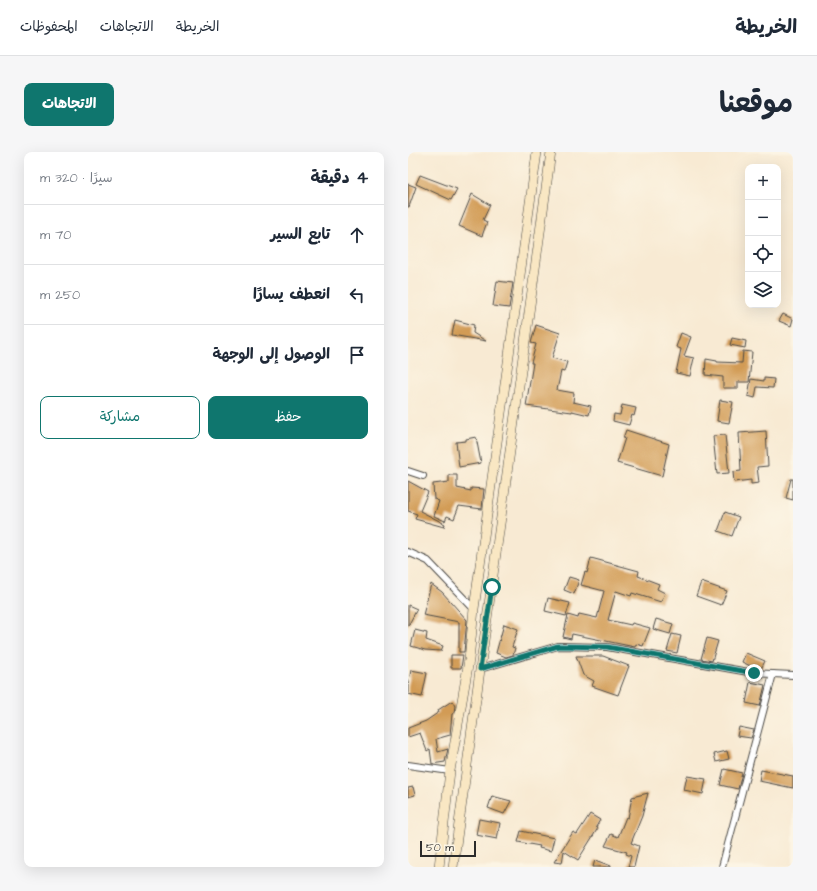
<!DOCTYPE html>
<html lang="ar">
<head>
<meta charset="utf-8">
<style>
	:root { --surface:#fff; --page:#f6f6f7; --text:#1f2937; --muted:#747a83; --line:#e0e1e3; --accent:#0f766e }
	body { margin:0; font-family:"Architects Daughter","Playpen Sans Arabic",sans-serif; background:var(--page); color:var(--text); direction:rtl }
	.controls { position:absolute; right:12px; top:12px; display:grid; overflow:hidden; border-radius:8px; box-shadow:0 4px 16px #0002 }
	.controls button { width:36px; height:36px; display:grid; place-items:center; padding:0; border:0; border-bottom:1px solid var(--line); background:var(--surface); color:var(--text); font:20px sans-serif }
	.scale { position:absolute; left:12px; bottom:10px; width:56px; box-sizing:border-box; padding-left:4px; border:2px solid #2b2b2b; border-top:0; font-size:11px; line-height:14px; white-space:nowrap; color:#2b2b2b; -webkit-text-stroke:3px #fcf5e5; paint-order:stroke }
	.stop { position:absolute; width:12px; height:12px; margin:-9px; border:3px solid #0f766e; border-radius:50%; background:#fff }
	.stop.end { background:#0f766e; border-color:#fff; box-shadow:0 1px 4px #0008 }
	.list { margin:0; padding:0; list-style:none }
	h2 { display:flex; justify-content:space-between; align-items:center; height:52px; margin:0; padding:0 16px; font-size:17px }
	h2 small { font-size:13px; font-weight:400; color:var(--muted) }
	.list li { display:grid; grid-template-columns:26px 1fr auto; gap:12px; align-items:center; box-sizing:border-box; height:60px; padding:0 16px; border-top:1px solid var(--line) }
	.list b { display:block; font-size:15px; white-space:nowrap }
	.list em { font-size:13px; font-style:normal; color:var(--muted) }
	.actions { display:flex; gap:8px; padding:12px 16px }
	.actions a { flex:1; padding:9px 0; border:1px solid var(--accent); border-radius:8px; text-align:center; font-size:14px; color:var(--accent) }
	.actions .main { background:var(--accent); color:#fff }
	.icon { flex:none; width:22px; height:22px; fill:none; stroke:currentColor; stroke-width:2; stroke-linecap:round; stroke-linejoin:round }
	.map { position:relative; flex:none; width:385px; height:715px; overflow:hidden; direction:ltr; border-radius:8px }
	header { display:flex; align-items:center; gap:24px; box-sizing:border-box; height:56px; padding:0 20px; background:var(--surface); border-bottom:1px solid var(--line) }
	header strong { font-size:19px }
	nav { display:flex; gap:22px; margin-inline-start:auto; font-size:14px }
	.intro { display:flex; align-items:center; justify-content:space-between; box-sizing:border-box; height:96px; padding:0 24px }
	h1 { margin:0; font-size:28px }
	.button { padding:10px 18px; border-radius:8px; background:var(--accent); color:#fff; font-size:14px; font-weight:700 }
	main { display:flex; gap:24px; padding:0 24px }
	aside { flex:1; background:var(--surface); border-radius:8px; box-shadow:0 4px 16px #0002 }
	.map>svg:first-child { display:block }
	.building { fill:#d29b55 }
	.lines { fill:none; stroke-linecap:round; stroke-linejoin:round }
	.minor-casing { stroke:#4a4844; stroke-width:8 }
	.secondary-casing { stroke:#4a4844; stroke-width:10 }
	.minor { stroke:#fff; stroke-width:6 }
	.secondary { stroke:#f9e7c3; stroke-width:9 }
	.route { stroke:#0f766e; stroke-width:5 }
</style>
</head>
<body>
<header>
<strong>الخريطة</strong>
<nav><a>الخريطة</a><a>الاتجاهات</a><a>المحفوظات</a></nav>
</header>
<div class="intro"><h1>موقعنا</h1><a class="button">الاتجاهات</a></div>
<main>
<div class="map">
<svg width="385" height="715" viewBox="0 0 385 715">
	<rect width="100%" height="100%" fill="#fcf5e5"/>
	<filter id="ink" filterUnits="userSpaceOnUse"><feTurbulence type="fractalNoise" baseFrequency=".025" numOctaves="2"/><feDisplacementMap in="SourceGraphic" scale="8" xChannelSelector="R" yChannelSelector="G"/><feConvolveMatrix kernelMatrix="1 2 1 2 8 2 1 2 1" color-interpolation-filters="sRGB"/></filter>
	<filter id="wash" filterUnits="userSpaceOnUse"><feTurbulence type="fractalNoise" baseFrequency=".012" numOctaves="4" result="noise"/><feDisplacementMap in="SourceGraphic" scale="16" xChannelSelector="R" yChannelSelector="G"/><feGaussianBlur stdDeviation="0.9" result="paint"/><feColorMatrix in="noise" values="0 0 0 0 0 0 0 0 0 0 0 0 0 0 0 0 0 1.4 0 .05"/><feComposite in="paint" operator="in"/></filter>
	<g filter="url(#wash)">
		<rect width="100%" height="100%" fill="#f8ead3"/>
		<g id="blocks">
			<g class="building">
				<polygon points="12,23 49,37 43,48 8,32"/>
				<polygon points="0,32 8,35 1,55 0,55"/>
				<polygon points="64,42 82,53 75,68 79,70 74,84 51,74"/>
				<polygon points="89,129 105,131 101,156 85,154"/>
				<polygon points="375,162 385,167 383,174 371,169"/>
				<polygon points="47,168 66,173 65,181 78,189 44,183"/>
				<polygon points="128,173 152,181 144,206 159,210 156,220 153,219 149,238 166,241 165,250 183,254 181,263 164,259 164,260 118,254 125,211 123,211 128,192 123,191"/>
				<polygon points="273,181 283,185 276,204 286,206 282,224 268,221 273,197 268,195"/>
				<polygon points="324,186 338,189 337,196 322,193"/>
				<polygon points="335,199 344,200 341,230 330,230 330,236 315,236 315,225 297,223 298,207 309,209 309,210 334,211"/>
				<polygon points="356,226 366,227 365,236 349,235 347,246 340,244 343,227 356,229"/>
				<polygon points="312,248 325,250 321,271 309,269"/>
				<polygon points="214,253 228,256 226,264 224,263 221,273 205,269 206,262 212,263"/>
				<polygon points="218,278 261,292 254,324 209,311 217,286 215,286"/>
				<polygon points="358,279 360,314 349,315 351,331 343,332 343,328 326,330 325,320 333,319 331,281"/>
				<polygon points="317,283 321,321 309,322 305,284"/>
				<polygon points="68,285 73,311 51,315 48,290 58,289 58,287"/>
				<polygon points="41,323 49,323 49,336 63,339 63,336 76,337 74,357 51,354 46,367 39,364 37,369 26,364 31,349 26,347 25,332 41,330"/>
				<polygon points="383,327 385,327 385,348 378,346"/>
				<polygon points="0,329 20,340 12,359 37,372 36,375 7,367 9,362 0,359"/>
				<polygon points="317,360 331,365 324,384 310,379"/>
				<polygon points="183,406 231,419 230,424 251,432 249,437 257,441 253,450 224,441 223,444 208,439 200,468 223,473 224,471 242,476 235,494 228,492 227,495 164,482 163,487 155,485 160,463 170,466 171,462 189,466 196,439 173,433 177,420 179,421"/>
				<polygon points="161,425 171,428 166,442 156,438"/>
				<polygon points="293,430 319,439 313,453 288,444"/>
				<polygon points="23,432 34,440 59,468 56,500 51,500 51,470 15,463"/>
				<polygon points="140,446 162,451 158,464 137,459"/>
				<polygon points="0,453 9,457 0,474"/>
				<polygon points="248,467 265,472 262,482 245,477"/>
				<polygon points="96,472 110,477 104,495 107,496 105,503 98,505 88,501"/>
				<polygon points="7,478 19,481 18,488 35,494 33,499 17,498 3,494"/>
				<polygon points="264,482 273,484 269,501 259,499"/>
				<polygon points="299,486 310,489 304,509 293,507"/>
				<polygon points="338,501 357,509 353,517 349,517 334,510"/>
				<polygon points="43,503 55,503 53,516 43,516"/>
				<polygon points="168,504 195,504 221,514 210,543 184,534 186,529 175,523"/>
				<polygon points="3,518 19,521 14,545 0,542 0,534"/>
				<polygon points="342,530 357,533 352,554 338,551"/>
				<polygon points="44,549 47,554 46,561 44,562 42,583 28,587 30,600 40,597 37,610 24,612 22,597 19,599 12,581 0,585 0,576 18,569 31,560 30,558"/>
				<polygon points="331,575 346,578 343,586 329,584"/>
				<polygon points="319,599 321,607 308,610 306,602"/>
				<polygon points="316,617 334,621 330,637 312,633"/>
				<polygon points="353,618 385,624 385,636 351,629"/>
				<polygon points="279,624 298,627 295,642 276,638"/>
				<polygon points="5,635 7,643 0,645 0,636"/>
				<polygon points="240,641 234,664 223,691 231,694 226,715 220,715 223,704 218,702 219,700 197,694 203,682 210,685 218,665 220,666 224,645"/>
				<polygon points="84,644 103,649 96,662 80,656"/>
				<polygon points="182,662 192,668 188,675 190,676 170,708 156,699 154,711 146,710 165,680 169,682"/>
				<polygon points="71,667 92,671 89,687 68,683"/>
				<polygon points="113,679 146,686 143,699 131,696 132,694 110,690"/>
				<polygon points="187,708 203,714 203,715 185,715"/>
			</g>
		</g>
	</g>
	<g filter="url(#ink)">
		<use href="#blocks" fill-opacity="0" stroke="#4a4844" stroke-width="1"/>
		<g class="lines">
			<defs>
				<g id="minor">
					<polyline points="0,319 15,324"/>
					<polyline points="0,400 20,409 66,457"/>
					<polyline points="72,517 150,494 199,495 346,521 385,523"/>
					<polyline points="0,613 42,619"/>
					<polyline points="314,715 365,522"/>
				</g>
				<g id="secondary">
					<polyline points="31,715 42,619 61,508 66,457 129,0"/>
					<polyline points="45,715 143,0"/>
				</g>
			</defs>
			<use href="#minor" class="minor-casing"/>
			<use href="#secondary" class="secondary-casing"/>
			<use href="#minor" class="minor"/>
			<use href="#secondary" class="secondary"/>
		</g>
	</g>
	<g class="lines" filter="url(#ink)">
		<polyline class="route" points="84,435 72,517 150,494 199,495 346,521"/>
	</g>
</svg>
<div class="controls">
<button>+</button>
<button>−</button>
<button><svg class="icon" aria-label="locate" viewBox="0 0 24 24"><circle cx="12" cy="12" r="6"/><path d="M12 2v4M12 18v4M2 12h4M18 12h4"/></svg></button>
<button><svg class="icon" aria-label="layers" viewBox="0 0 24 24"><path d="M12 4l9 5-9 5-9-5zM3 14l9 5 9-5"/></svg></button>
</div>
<div class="scale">50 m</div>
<div class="stop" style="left:84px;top:435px"></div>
<div class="stop end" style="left:346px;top:521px"></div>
</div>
<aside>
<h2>4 دقيقة<small>سيرًا · 320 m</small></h2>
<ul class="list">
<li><svg class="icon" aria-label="ahead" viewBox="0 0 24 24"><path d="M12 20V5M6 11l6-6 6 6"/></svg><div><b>تابع السير</b></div><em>70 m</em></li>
<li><svg class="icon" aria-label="left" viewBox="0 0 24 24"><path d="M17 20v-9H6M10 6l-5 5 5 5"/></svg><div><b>انعطف يسارًا</b></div><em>250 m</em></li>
<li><svg class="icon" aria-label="arrive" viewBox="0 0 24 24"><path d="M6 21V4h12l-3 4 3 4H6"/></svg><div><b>الوصول إلى الوجهة</b></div></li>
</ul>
<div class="actions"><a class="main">حفظ</a><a>مشاركة</a></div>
</aside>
</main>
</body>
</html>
